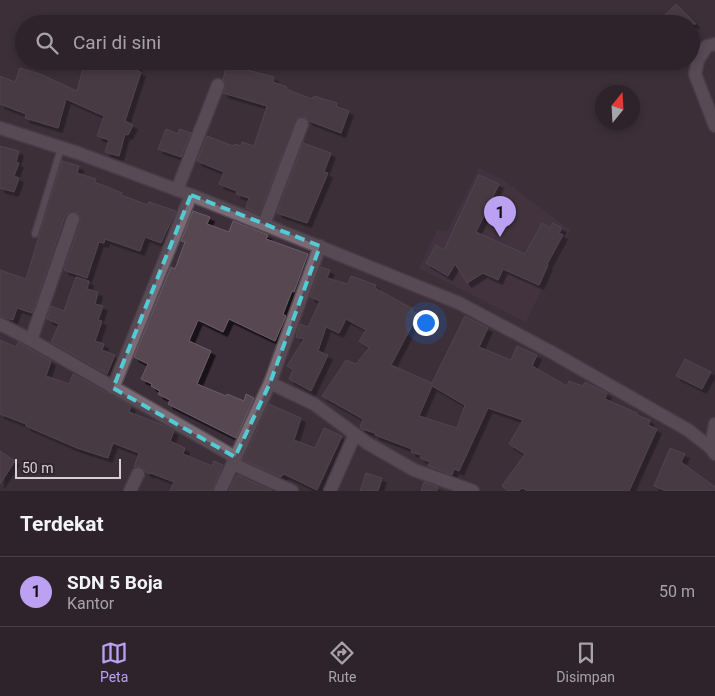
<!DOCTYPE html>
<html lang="id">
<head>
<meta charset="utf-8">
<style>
	:root { --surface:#2e232b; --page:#362b33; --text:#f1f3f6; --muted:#a7a4a9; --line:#494047; --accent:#bca0f2 }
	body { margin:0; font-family:Roboto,sans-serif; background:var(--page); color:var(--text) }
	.compass { position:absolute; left:595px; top:85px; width:45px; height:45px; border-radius:50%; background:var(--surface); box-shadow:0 2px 8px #0003; rotate:18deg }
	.scale { position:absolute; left:15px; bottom:12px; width:106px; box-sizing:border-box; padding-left:5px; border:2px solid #d8cfd6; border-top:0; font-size:14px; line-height:18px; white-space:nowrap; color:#d8cfd6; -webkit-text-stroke:4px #32252e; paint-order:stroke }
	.you { position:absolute; left:425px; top:322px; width:18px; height:18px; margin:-12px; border:4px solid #fff; border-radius:50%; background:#1a73e8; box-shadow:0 0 0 8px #1a73e833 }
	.badge { display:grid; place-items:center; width:32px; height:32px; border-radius:50%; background:var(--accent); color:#111; font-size:16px; font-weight:700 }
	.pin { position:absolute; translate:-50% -41px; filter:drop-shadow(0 1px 2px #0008) }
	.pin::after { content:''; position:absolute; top:26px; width:18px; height:15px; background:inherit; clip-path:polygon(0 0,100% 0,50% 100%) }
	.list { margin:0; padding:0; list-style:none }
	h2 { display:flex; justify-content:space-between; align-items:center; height:65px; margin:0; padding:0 20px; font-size:21px }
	h2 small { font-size:16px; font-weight:400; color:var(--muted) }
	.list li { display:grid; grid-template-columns:32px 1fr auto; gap:15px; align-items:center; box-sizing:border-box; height:70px; padding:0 20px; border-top:1px solid var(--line) }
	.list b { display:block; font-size:19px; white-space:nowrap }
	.list p { margin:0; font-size:16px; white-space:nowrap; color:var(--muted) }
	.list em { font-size:16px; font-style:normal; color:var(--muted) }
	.icon { flex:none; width:28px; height:28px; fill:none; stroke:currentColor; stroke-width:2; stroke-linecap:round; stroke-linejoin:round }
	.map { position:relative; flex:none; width:715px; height:491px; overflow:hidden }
	.search { position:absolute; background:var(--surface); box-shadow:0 2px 8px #0003; left:15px; right:15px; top:15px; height:55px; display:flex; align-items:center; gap:12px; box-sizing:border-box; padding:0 18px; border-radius:28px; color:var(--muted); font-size:19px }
	.sheet { height:135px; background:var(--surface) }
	nav { display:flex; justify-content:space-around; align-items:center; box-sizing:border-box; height:70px; border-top:1px solid var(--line); background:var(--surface); font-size:14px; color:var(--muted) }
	nav a { display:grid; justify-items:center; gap:2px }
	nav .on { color:var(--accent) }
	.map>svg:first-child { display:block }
	.built { fill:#4b3845 }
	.building { fill:#564751; stroke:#6b5c67; fill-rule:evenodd; filter:url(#shadow) }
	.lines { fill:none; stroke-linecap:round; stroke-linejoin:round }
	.lane-casing { stroke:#564b53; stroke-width:9 }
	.street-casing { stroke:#564b53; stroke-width:15 }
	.secondary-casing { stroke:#564b53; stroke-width:15 }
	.lane { stroke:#7a6a75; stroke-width:6 }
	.street { stroke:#7a6a75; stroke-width:12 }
	.secondary { stroke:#7a6a75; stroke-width:12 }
	.marked { fill:none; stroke:#51ccd4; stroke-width:4; stroke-dasharray:10 6; stroke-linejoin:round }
</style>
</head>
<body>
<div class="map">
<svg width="715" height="491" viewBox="0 0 715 491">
	<defs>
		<filter id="shadow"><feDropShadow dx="4.5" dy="4.5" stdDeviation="0" flood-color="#0009"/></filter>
	</defs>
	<rect width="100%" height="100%" fill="#3d2f39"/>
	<polygon class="built" points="479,168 505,181 570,230 526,322 419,268 437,230 447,232"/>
	<g class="building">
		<polygon points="676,4 696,24 672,24 664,16"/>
		<polygon points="85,61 139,61 136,70 141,72 125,121 133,125 128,135 125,134 119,156 105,152 109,140 97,136 104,116 66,99 58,128 25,118 26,114 0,104 0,76 15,82 20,68 40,74 77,91"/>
		<polygon points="227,65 274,77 273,82 287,87 286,89 312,99 314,96 337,103 336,106 349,111 341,133 309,121 304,116 297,118 259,214 246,208 249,198 236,194 237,191 219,184 224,172 197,161 207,136 233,146 234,144 241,146 242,142 254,146 267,106 223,93 226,84 223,79"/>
		<polygon points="166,129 178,134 179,129 191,133 181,157 158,149"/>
		<polygon points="303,143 331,153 324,172 328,173 307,223 277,213"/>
		<polygon points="0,146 19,151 16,162 19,163 14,176 19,178 14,192 0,188"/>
		<polygon points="62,161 79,166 77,173 96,179 95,182 122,193 121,195 148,205 149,202 176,211 161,243 145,237 140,251 105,239 104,243 99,242 87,278 64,270 81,221 81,217 76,212 68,213 65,216 32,313 17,308 13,320 0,316 0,270 26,279"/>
		<polygon points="479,175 499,184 476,232 525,254 542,223 550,228 553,223 562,228 559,233 563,235 547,264 548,265 539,285 503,269 498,280 483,273 467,283 455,264 448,276 426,263 436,245 444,250"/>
		<polygon points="193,211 210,217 207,224 229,232 233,221 268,235 266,239 308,254 294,292 292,291 283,314 286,316 275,341 229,319 223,332 198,320 189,341 211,351 197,384 226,396 227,394 244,401 246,394 254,398 236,438 168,404 170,400 158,394 160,391 151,386 152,384 141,379 148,364 134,357 171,267 175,269 185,242 181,241"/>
		<path d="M321 267 330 270 327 278 348 284 351 276 376 285 375 288 413 309 412 311 418 314 391 365 432 383 465 316 488 328 479 347 511 360 517 346 537 355 532 366 567 386 569 381 583 386 585 382 607 393 605 399 637 413V415L650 420 648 425 657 429 629 491H528L522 488 519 491H508L502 486 525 454 509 444 523 420 488 408 459 471 454 469 452 475 428 466 430 462 420 458 421 455 411 452 412 449 375 435V433L362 429 360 427 363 419 322 396 346 360 356 364 369 348 359 341 366 330 346 319 339 333 326 327 318 351 328 355 311 391 289 379 293 370 287 366 304 339 296 337 300 324 308 327 320 301 310 297ZM432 386 465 405 457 428 419 416Z"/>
		<polygon points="76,277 89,281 87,289 98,292 95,304 103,306 98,320 102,321 95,341 104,344 102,350 115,355 107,374 51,342 59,324 47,319 51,306 64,311"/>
		<polygon points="0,340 16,347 18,342 51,361 46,376 69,384 73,374 131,406 129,412 163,425 174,431 170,441 185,448 183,454 212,466 214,461 223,465 212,491 170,491 174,482 151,473 150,474 146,472 141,466 134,467 139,453 113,443 108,458 77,448 26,426 26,424 0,414"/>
		<polygon points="685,359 711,372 702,389 676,376"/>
		<polygon points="269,404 301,418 294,440 315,448 324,428 342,436 317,490 284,474 281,477 243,460"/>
		<polygon points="670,448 685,454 681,462 715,487 715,491 666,491 654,486"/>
		<polygon points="0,451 15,461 0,484"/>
		<polygon points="366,473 382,478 378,491 360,491"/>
		<polygon points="237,475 272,491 229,491"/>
		<polygon points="424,482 438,487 437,491 421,491"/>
	</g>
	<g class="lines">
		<defs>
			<polyline id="lane" points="35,234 61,148"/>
			<g id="street">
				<polyline points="715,44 707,46 698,60 695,74 715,126"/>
				<polyline points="177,190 218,85"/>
				<polyline points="264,224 302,124"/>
				<polyline points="0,324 31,340 235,457"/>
				<polyline points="31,340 73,219"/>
				<polyline points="270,383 314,404 367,443 414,470 473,491"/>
				<polyline points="113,388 191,195"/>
				<polyline points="711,448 715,424"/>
				<polyline points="233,464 292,491"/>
				<polyline points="130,491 138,474"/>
				<polyline points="220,491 270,383 320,246"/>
				<polyline points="330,491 355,434"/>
			</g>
			<polyline id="secondary" points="0,128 78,153 191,195 459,303 553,353 688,430 711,448 715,454"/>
		</defs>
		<use href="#lane" class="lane-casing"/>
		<use href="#street" class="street-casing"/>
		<use href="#secondary" class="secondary-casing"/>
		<use href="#lane" class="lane"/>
		<use href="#street" class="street"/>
		<use href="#secondary" class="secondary"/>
	</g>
	<path d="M0 0H715V491H0ZM191 195 320 246 270 383 235 457 113 388Z" fill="#3d2f39" fill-opacity=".55" fill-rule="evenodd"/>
	<path class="marked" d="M191 195 320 246 270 383 235 457 113 388Z"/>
</svg>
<svg class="compass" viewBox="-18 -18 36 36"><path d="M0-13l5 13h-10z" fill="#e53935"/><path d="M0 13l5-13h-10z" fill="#a7a4a9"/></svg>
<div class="scale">50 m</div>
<div class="you"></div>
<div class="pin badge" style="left:500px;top:237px">1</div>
<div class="search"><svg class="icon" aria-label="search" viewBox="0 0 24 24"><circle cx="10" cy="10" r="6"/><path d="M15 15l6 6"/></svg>Cari di sini</div>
</div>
<section class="sheet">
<h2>Terdekat<small></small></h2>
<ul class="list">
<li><span class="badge">1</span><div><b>SDN 5 Boja</b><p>Kantor</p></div><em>50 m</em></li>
</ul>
</section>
<nav>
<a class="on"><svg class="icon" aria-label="map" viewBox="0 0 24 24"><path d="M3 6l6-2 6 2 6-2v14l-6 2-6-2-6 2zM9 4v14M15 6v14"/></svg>Peta</a>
<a><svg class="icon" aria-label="directions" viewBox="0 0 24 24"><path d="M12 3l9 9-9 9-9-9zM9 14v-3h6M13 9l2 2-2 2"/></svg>Rute</a>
<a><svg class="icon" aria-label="saved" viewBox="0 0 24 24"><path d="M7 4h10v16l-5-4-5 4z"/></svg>Disimpan</a>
</nav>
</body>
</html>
